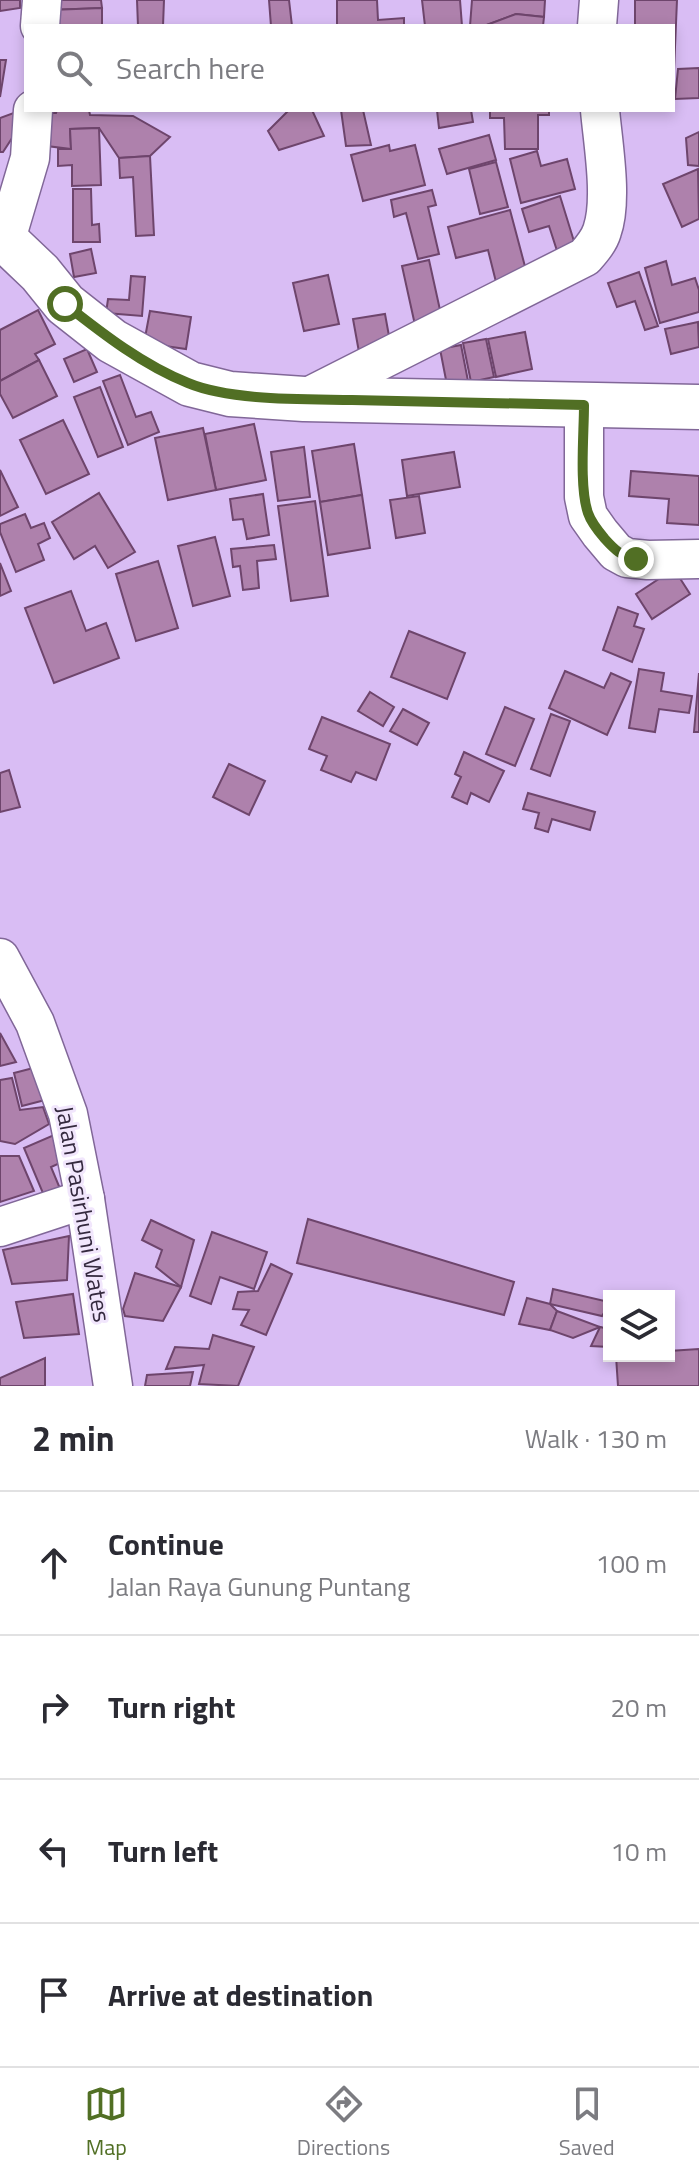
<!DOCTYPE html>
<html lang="en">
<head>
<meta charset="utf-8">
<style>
	:root { --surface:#fff; --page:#f7f7f7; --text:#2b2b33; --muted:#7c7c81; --line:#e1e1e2; --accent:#516f24 }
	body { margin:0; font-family:"Titillium Web",sans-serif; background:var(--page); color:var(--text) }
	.controls { position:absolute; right:24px; bottom:24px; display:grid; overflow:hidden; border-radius:0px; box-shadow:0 4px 12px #0003 }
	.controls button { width:72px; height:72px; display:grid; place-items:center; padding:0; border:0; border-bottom:2px solid var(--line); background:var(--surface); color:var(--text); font:40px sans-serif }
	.stop { position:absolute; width:24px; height:24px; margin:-18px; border:6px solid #516f24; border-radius:50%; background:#fff }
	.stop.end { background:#516f24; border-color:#fff; box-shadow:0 2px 8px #0008 }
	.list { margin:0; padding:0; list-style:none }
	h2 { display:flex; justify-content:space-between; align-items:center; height:104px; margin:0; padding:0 32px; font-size:34px }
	h2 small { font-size:26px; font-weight:400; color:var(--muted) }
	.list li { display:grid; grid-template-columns:52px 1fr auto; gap:24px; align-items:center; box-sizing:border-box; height:144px; padding:0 32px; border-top:2px solid var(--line) }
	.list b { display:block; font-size:30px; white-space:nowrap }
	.list p { margin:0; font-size:26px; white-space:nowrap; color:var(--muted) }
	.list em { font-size:26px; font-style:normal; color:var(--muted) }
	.icon { flex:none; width:44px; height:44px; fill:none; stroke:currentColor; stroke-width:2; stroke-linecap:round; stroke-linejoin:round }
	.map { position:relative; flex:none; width:699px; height:1386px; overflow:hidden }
	.search { position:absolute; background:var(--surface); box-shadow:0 4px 12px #0003; left:24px; right:24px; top:24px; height:88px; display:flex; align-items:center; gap:20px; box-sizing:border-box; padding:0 28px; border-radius:0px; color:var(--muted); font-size:30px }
	.sheet { height:680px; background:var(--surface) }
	nav { display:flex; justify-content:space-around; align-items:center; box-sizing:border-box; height:112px; border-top:2px solid var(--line); background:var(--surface); font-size:22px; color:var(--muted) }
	nav a { display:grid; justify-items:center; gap:4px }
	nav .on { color:var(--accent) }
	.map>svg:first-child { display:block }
	.building { fill:#ae81ac; stroke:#6e456c; stroke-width:2 }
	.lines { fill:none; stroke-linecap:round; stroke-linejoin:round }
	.street-casing { stroke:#816798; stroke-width:41 }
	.secondary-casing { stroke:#816798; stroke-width:47 }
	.street { stroke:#fff; stroke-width:38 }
	.secondary { stroke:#fff; stroke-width:44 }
	.route { stroke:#516f24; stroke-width:10 }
	.labels { text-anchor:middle; stroke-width:6; stroke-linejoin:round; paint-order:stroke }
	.street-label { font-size:24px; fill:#34293e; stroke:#f1e6fc }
</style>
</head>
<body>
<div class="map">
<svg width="699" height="1386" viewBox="0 0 699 1386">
	<rect width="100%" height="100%" fill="#d9bdf4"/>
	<g class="building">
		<polygon points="0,0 20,0 20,8 0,11"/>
		<polygon points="51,0 101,0 102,8 50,10"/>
		<polygon points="137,0 164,0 163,26 138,26"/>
		<polygon points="269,0 289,0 292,26 271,26"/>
		<polygon points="337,0 377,0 378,20 404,18 404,26 337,26"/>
		<polygon points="422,0 460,0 462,26 425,26"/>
		<polygon points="472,0 545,0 544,17 516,14 484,26 470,26"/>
		<polygon points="635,0 677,0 673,94 673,26 635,26"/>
		<polygon points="102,8 102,26 54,26 50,10"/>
		<polygon points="516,14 544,17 543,26 484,26"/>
		<polygon points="0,60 6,60 0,97"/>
		<polygon points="699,68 699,98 675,99 678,69"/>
		<polygon points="57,110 89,110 90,115 133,116 170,137 150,156 119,158 99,128 70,129 71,149 39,145 33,113 56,113"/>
		<polygon points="289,110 312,110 324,136 279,150 268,131"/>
		<polygon points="341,110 363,110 371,145 346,146"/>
		<polygon points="437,110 471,110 473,122 439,128"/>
		<polygon points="490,110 549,110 549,115 538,115 538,149 505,149 504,118 490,118"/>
		<polygon points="19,111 14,135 3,152 0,152 0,118"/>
		<polygon points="99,128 101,185 72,186 72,165 58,166 58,149 71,149 70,129"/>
		<polygon points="699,132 699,166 688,165 686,138"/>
		<polygon points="489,135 496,160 447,174 439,149"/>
		<polygon points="389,145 390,151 415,145 425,185 363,201 351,155"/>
		<polygon points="537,151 541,166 567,159 575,189 521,203 510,159"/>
		<polygon points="150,156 154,235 136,236 133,177 120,178 119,158"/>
		<polygon points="496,162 508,207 480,214 469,169"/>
		<polygon points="698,169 699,219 682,227 663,184"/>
		<polygon points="73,189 91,189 92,225 99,224 100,242 73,242"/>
		<polygon points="432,190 436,205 428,207 439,254 418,259 406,213 394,217 391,200"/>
		<polygon points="560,196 577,251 559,257 549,226 529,232 522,209"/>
		<polygon points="510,210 527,274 496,282 488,250 456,258 448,227"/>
		<polygon points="91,249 96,273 74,277 70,254"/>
		<polygon points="429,260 442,319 415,325 402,266"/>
		<polygon points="666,261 672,285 695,278 699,290 699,312 660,323 645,268"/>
		<polygon points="639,272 658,326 645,330 635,301 617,307 608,283"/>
		<polygon points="328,275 339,324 304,331 293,283"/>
		<polygon points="131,276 145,277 142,316 106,313 108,299 129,300"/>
		<polygon points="38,310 55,344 35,354 39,360 0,381 0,330"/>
		<polygon points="150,311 191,317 186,349 144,343"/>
		<polygon points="385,314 391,347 359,352 353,319"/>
		<polygon points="698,322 699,347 671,354 665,329"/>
		<polygon points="525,332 532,369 496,377 488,339"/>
		<polygon points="486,339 494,377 471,382 463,343"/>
		<polygon points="461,345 468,381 447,385 440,349"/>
		<polygon points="87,349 97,372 74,382 64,359"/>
		<polygon points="39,360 57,396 13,418 0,394 0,381"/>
		<polygon points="120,375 136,417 151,412 159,432 128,445 103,381"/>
		<polygon points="100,387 123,447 98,457 74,397"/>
		<polygon points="63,420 89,474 46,494 20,440"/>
		<polygon points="254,424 266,480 216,490 205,434"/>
		<polygon points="203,428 216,490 168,500 155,438"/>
		<polygon points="354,444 362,495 320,502 312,451"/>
		<polygon points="304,447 310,497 278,501 271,452"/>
		<polygon points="454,452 460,487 407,496 402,460"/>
		<polygon points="0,470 18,507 0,516"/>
		<polygon points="631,471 699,476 699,525 667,523 669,499 629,496"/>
		<polygon points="99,493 135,552 108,568 95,546 74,559 52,522"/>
		<polygon points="263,494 269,535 247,539 243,519 233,520 230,499"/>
		<polygon points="362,495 370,548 328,555 320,502"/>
		<polygon points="419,496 425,533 396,538 390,500"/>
		<polygon points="315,501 328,596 291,601 278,506"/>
		<polygon points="25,514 31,528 44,523 50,538 38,544 44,560 16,572 0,532 0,524"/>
		<polygon points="215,537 230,596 193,606 178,546"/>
		<polygon points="274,545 276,559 257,561 259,588 243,590 240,566 233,567 231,549"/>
		<polygon points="158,561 178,628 136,641 116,574"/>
		<polygon points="0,563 11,591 0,596"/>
		<polygon points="674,569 690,594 652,619 636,594"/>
		<polygon points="71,591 86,631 106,623 119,658 54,683 25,608"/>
		<polygon points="618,607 638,614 634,626 644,629 632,662 603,650"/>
		<polygon points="409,631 465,653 447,699 391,677"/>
		<polygon points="639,669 664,673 661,691 692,696 689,713 659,709 655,732 629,728"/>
		<polygon points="565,671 604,688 611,673 631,682 607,735 549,708"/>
		<polygon points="699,673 699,732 694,732"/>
		<polygon points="370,692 394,707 383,726 358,711"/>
		<polygon points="505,707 534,719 515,766 486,754"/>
		<polygon points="403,709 429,723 417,745 390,731"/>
		<polygon points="551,714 570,721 550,776 531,769"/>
		<polygon points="322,717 390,744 376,780 356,772 351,782 321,770 327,756 309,749"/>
		<polygon points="464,752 504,771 489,802 471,793 467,804 452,797 461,777 455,774"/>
		<polygon points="229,764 265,781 249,815 213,797"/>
		<polygon points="9,770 20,807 0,812 0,773"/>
		<polygon points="528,793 595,812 590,830 552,819 548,832 535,828 539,813 523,809"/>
		<polygon points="0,1033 16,1062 0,1066"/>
		<polygon points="41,1066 49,1099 22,1106 14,1073"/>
		<polygon points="12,1078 20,1110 43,1107 49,1124 15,1144 0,1141 0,1080"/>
		<polygon points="61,1132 71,1158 51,1167 61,1191 45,1198 24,1148"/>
		<polygon points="0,1156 19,1156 34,1191 0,1202"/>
		<polygon points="308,1219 514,1282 504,1315 297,1263"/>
		<polygon points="151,1220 194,1240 181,1287 156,1267 162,1250 142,1240"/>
		<polygon points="212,1232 267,1252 254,1289 220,1277 211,1304 190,1296"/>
		<polygon points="69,1236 67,1280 12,1284 3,1250"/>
		<polygon points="271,1264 292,1274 266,1335 241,1325 249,1310 233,1309 238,1292 258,1291"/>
		<polygon points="135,1273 181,1287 163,1321 125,1316 123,1309"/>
		<polygon points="553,1289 609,1302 609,1305 602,1316 550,1304"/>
		<polygon points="73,1294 79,1334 24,1338 16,1302"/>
		<polygon points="527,1298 550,1304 557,1311 550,1330 519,1324"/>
		<polygon points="557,1311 600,1327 573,1338 550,1330"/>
		<polygon points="600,1327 609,1329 609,1347 591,1346"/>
		<polygon points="213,1335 254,1347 238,1386 199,1384 204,1365 166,1369 175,1347 209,1349"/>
		<polygon points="699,1349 699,1386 618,1386 616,1356 669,1356 669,1351"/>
		<polygon points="45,1358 45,1386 0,1386 0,1378"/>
		<polygon points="193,1372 190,1386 145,1386 147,1375"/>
	</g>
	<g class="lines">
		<defs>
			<g id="street">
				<polyline points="40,26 42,0"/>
				<polyline points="597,26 599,0"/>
				<polyline points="6,239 30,158 33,110"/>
				<path d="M304 399 585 257C592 249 599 241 602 231 613 200 603 144 600 110"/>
				<polyline points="584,405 584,497 588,516 600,533 616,552 627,558 648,560 699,559"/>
				<polyline points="0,958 35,1023 68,1114 85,1199 113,1386"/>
				<polyline points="0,1227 85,1199"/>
			</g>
			<polyline id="secondary" points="0,235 40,273 65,304 112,341 190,384 230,394 304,399 699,407"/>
		</defs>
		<use href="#street" class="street-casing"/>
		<use href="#secondary" class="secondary-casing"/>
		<use href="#street" class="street"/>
		<use href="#secondary" class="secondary"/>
	</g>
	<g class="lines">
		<path class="route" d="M65 304C103 334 143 365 188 383 231 401 305 399 352 400 429 401 506 403 584 405 584 434 579 487 588 513 591 522 599 532 605 539 614 549 622 557 636 559"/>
	</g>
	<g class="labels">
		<g class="street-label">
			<text transform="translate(83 1214) rotate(80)" y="8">Jalan Pasirhuni Wates</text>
		</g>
	</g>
</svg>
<div class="controls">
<button><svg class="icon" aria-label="layers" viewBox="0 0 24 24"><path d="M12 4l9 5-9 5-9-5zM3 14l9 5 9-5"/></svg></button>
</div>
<div class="stop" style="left:65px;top:304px"></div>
<div class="stop end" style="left:636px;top:559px"></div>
<div class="search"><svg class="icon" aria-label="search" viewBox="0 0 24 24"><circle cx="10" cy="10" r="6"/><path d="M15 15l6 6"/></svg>Search here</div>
</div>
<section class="sheet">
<h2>2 min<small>Walk · 130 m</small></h2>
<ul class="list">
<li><svg class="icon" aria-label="ahead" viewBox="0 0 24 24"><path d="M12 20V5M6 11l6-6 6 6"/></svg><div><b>Continue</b><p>Jalan Raya Gunung Puntang</p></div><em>100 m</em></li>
<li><svg class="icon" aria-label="right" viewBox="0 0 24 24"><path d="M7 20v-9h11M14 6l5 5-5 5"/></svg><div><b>Turn right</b></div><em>20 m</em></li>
<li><svg class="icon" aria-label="left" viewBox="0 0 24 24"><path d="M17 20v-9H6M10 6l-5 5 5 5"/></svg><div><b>Turn left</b></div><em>10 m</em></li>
<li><svg class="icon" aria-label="arrive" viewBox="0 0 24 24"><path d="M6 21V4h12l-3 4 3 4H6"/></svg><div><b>Arrive at destination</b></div></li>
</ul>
</section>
<nav>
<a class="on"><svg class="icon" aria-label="map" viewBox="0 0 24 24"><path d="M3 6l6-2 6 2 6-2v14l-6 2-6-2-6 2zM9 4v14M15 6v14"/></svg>Map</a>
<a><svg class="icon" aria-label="directions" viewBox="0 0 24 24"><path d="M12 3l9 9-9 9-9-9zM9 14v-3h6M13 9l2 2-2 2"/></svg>Directions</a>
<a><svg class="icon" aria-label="saved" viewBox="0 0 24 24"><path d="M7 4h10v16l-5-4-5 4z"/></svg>Saved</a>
</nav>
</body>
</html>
